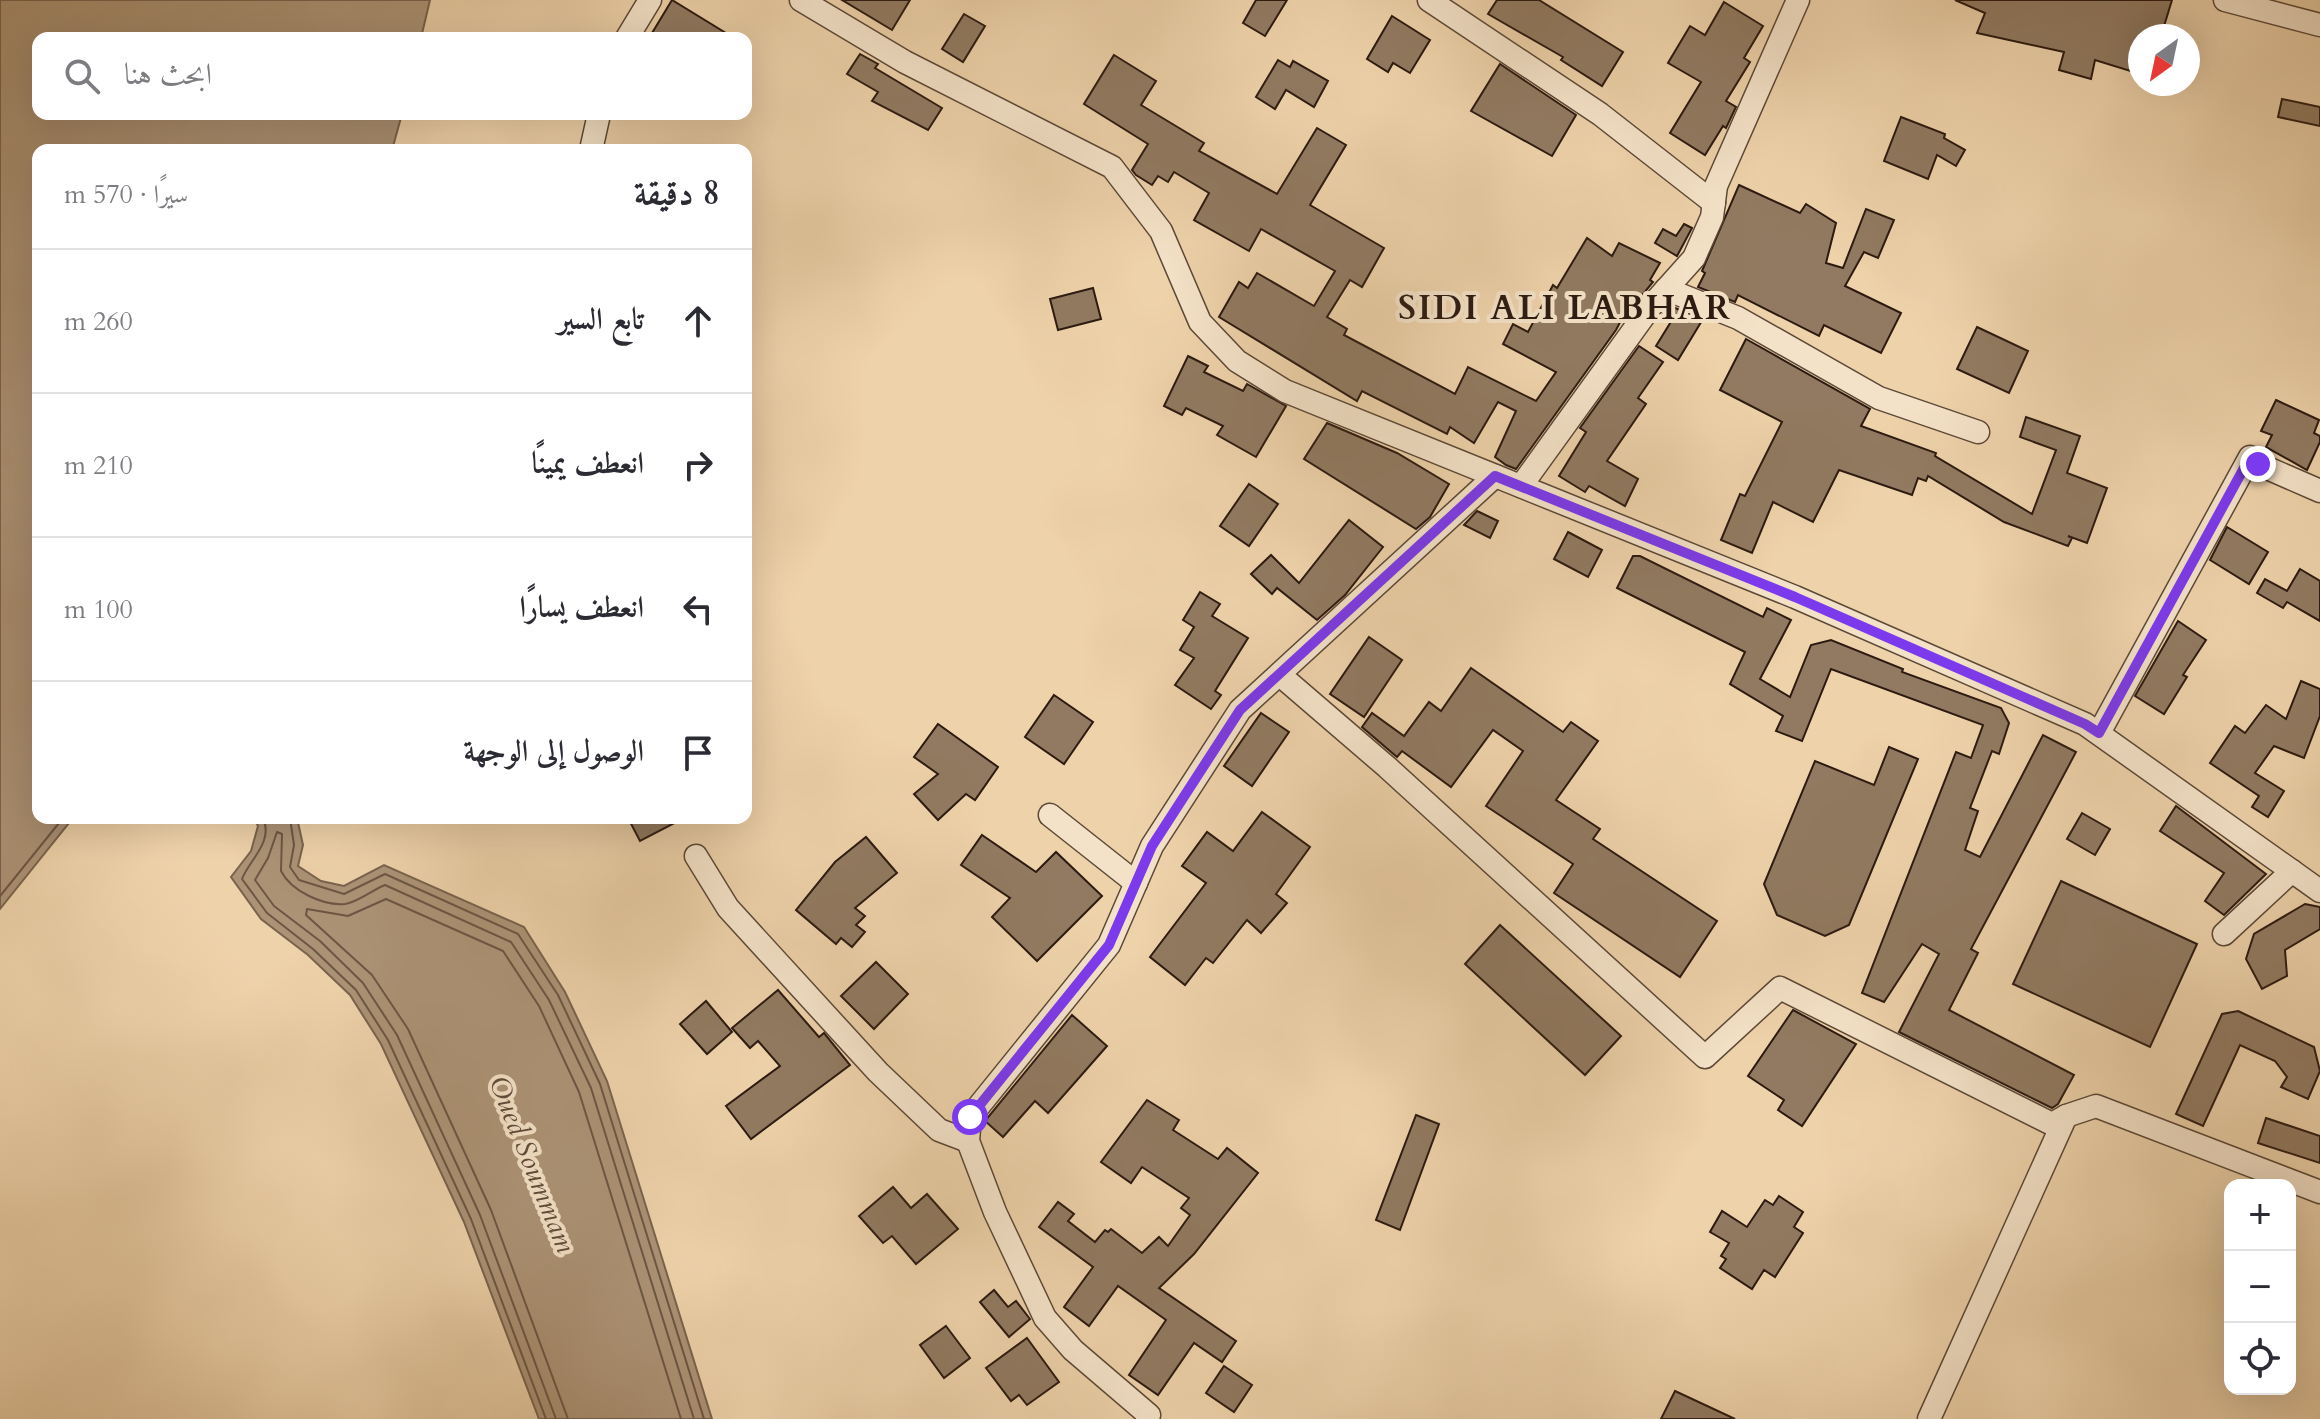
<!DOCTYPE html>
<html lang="ar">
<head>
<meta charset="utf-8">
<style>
	:root { --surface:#fff; --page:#f7f7f7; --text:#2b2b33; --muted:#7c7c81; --line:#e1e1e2 }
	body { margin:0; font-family:Cardo,Amiri,serif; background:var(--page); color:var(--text); direction:rtl }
	.controls { position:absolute; right:24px; bottom:24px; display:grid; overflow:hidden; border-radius:16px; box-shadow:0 8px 32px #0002 }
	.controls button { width:72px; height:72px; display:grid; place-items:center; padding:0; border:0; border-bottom:2px solid var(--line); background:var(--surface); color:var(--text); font:40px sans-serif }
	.compass { position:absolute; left:2128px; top:24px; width:72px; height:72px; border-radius:50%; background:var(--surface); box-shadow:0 8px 32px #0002; rotate:213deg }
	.stop { position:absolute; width:24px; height:24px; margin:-18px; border:6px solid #7c3aed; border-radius:50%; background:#fff }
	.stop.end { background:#7c3aed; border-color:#fff; box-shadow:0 2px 8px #0008 }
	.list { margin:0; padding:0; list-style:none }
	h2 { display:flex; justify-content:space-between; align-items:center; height:104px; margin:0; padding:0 32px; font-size:34px }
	h2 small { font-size:26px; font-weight:400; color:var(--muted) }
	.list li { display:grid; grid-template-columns:52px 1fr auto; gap:24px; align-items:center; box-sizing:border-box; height:144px; padding:0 32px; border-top:2px solid var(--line) }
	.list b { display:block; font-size:30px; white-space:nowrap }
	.list em { font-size:26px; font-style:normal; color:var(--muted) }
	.icon { flex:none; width:44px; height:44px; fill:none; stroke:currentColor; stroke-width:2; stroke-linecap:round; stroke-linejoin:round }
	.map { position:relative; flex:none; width:2320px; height:1419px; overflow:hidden; direction:ltr }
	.search { position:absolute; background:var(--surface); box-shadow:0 8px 32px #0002; left:32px; top:32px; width:720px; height:88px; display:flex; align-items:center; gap:20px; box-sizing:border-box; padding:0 28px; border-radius:16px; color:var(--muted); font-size:30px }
	.panel { position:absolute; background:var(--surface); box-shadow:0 8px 32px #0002; left:32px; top:144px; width:720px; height:680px; border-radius:16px; direction:rtl }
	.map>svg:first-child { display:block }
	.water { fill:#ac9376; stroke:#79634e; stroke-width:2 }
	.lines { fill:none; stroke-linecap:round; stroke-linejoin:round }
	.shore { stroke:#6c5644; stroke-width:2 }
	.building { fill:#917a61; stroke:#2c1a11; stroke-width:2 }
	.minor-casing { stroke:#5c4837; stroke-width:25 }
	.minor { stroke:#f4e2c8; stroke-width:22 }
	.route { stroke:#7c3aed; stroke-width:10 }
	.labels { text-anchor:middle; stroke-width:8; stroke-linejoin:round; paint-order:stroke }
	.water-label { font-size:28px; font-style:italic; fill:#5f4a39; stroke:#f4e2c8 }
	.district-label { font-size:34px; font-weight:bold; letter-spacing:2px; fill:#2c1a11; stroke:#f4e2c8 }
</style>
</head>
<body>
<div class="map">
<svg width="2320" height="1419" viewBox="0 0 2320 1419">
	<rect width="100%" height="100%" fill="#eed2aa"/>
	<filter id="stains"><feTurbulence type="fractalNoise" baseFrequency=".0025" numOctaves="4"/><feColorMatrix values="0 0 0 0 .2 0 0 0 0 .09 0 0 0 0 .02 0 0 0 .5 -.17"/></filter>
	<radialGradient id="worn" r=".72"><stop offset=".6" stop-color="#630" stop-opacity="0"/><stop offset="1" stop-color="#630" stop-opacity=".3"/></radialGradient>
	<g class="water">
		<polygon points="0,0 430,0 421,38 38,38 38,114 402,114 392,150 38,150 38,818 73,818 0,909"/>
		<polygon points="254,818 297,818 303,845 298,866 321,881 344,886 384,865 524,927 565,992 607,1081 712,1419 539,1419 464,1222 381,1044 350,995 308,955 261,919 231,877 251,851 258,826"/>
	</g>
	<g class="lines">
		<g class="shore">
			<path d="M263 818C274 842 249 860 242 879L267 913 313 949 356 990 388 1040 471 1219 546 1419"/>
			<polyline points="290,818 294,845 290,867 299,880 344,894 385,874 518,934 558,995 600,1084 704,1419"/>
			<polyline points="0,896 63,818"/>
			<path d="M556 1419 480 1215 397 1035 363 983 320 941 274 906 255 880 268 858 277 832 282 834 281 871C291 891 323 906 345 904 359 902 372 890 385 885L511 942 549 1000 591 1088 694 1419"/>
			<polyline points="568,1419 491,1210 408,1029 372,975 306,915 307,909 348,916 386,899 503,951 539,1006 579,1092 681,1419"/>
		</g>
	</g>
	<g class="building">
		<polygon points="672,0 734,38 649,38"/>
		<polygon points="842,0 910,0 892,30"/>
		<polygon points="1256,0 1287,0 1265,36 1243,23"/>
		<polygon points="1497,0 1539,0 1623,52 1602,86 1561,60 1563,57 1488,14"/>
		<polygon points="1955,0 2172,0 2161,36 2140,36 2140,74 2095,60 2091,79 2059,70 2064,52 1977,33 1985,13"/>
		<polygon points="1724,2 1763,26 1744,58 1750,62 1726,101 1736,107 1726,128 1723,126 1705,155 1670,133 1701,82 1668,63 1690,26 1705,35"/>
		<polygon points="964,14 985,26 963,62 942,49"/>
		<polygon points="1392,16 1430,40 1410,73 1393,63 1388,72 1367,59"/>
		<polygon points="860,54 878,64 875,68 942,108 928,130 872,101 878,92 847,74"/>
		<polygon points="1114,55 1156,81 1141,105 1204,143 1199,151 1277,194 1317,128 1346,145 1310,205 1384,248 1362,287 1350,280 1327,317 1347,329 1344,335 1455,394 1468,367 1536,401 1556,372 1503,344 1513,324 1528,332 1553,285 1557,288 1587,238 1612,256 1619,243 1660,263 1650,280 1653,282 1639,299 1634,296 1616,330 1516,469 1506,465 1495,457 1516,411 1498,402 1474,443 1450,427 1447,434 1362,391 1357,401 1219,317 1239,282 1248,288 1257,273 1314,306 1335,271 1261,229 1249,251 1194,220 1209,193 1174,172 1168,182 1158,176 1152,185 1136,175 1132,170 1148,144 1084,104"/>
		<polygon points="1278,60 1290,67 1293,61 1328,81 1314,107 1286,90 1275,109 1256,97"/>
		<polygon points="1500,64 1576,115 1552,156 1471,111"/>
		<polygon points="2282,99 2320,107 2320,126 2278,117"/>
		<polygon points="1901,117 1945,134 1944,138 1965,150 1956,166 1937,155 1928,179 1884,161"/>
		<polygon points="1739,185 1800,213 1806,204 1836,223 1826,263 1843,268 1866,209 1894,220 1878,258 1864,252 1845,286 1901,313 1881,353 1824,325 1819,336 1738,295 1735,302 1698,287 1705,273 1702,271"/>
		<polygon points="1684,224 1692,228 1677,256 1655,243 1663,229 1676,236"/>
		<polygon points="1093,288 1101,319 1058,330 1050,299"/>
		<polygon points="1670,306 1703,319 1678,360 1656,346 1672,320 1663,314"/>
		<polygon points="1977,327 2028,351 2009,393 1957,369"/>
		<polygon points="1746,339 1870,409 1861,426 1936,453 1935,456 2032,514 2056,450 2020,437 2026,417 2080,436 2067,473 2107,488 2087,543 2068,536 2072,538 2068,546 2004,522 1928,476 1926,481 1918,478 1912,495 1839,470 1813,522 1773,502 1752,553 1721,540 1740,494 1745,496 1782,422 1720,390"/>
		<polygon points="1639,346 1663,362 1638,398 1646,404 1607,461 1638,479 1625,506 1589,486 1585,492 1559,476 1586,432 1580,428"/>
		<polygon points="1188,356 1208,366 1204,372 1243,391 1247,384 1286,406 1256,457 1217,435 1223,426 1186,408 1182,415 1164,406"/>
		<polygon points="2276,400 2319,420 2314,433 2320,436 2320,442 2307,470 2266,447 2272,435 2261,431"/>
		<polygon points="1327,423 1397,453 1449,484 1430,517 1416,529 1304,459"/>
		<polygon points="1249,484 1278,504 1249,546 1220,526"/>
		<polygon points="1477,511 1498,521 1490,538 1464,525"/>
		<polygon points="1349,520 1383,547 1345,595 1317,620 1277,588 1272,594 1251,574 1271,555 1299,583"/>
		<polygon points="2227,527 2268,552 2249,584 2210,560"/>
		<polygon points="1568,532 1602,550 1588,577 1554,559"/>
		<polygon points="1633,556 1640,556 1763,617 1767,608 1791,620 1760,679 1790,697 1811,645 1831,640 1903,669 1902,672 2001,708 2009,723 1999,754 1992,751 1970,808 1978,811 1965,850 1980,857 2043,735 2076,752 1971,949 1978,953 1949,1010 2074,1075 2058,1104 2052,1108 1899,1032 1939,954 1922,944 1884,1002 1862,993 1956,752 1971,758 1983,725 1831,669 1802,741 1776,731 1783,716 1730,684 1745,652 1617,588"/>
		<polygon points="2300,569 2320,581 2320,621 2287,602 2283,608 2257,593 2265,579 2287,591"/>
		<polygon points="1200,592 1220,604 1212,616 1248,638 1215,691 1221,695 1211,709 1175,685 1194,658 1180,650 1194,627 1183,620"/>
		<polygon points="2178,621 2206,640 2183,675 2187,677 2164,714 2135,696"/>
		<polygon points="1369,637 1402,660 1364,717 1330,694"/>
		<polygon points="1471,668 1563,732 1571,722 1598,741 1556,800 1600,829 1593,839 1717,921 1680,977 1554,893 1573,864 1486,806 1523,751 1493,730 1451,787 1402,751 1397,757 1362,727 1372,713 1404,736 1429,702 1441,711"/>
		<polygon points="2301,681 2320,689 2320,716 2304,758 2274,746 2255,773 2284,791 2268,817 2252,807 2259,796 2210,763 2235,726 2245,733 2266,705 2286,719"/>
		<polygon points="1054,695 1093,722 1064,764 1025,737"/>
		<polygon points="1261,713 1289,732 1252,786 1224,766"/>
		<polygon points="938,724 998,767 975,800 966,794 938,820 914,794 938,774 914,757"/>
		<polygon points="1889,747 1918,759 1849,925 1825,936 1777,915 1764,884 1815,761 1874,785"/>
		<polygon points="2176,806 2266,874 2224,915 2205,901 2224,873 2160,831"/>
		<polygon points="1262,812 1310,847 1276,894 1287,903 1261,933 1247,920 1213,963 1206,958 1185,985 1150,957 1206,883 1182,866 1207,832 1233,851"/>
		<polygon points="2082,813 2110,829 2095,855 2067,839"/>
		<polygon points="628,818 684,818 640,841"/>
		<polygon points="982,835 1036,872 1056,852 1102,896 1037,961 992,917 1010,898 961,865"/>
		<polygon points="866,837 897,873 855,908 865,916 856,925 865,932 852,947 841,938 836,944 796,910 835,862"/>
		<polygon points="2061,881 2197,944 2150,1047 2013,984"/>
		<polygon points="2305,904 2320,907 2320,929 2285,950 2287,976 2262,989 2246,959 2254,934"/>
		<polygon points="1500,925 1621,1036 1585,1075 1465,964"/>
		<polygon points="876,962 908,994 874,1029 841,996"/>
		<polygon points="778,990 819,1037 824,1033 850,1065 751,1139 726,1106 780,1066 758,1041 750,1048 732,1028"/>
		<polygon points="706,1001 732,1032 707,1054 680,1024"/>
		<polygon points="1793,1010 1856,1044 1802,1126 1778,1110 1784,1100 1748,1076"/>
		<polygon points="2238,1011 2314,1047 2320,1071 2308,1099 2281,1087 2287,1077 2275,1061 2240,1045 2203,1126 2176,1114 2222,1014"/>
		<polygon points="1072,1015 1107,1046 1048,1113 1035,1101 1003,1137 985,1121"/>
		<polygon points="1147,1100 1179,1120 1173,1130 1218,1159 1227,1148 1258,1173 1194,1254 1159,1288 1236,1341 1222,1362 1194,1343 1158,1395 1129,1375 1166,1320 1118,1286 1089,1326 1064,1307 1093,1267 1039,1227 1058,1202 1074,1214 1068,1221 1095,1242 1105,1230 1108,1232 1111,1229 1142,1253 1159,1237 1168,1246 1190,1215 1181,1208 1189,1198 1142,1167 1131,1183 1101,1162"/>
		<polygon points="1416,1115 1439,1124 1400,1230 1376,1220"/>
		<polygon points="2266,1118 2320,1136 2320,1163 2258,1143"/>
		<polygon points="893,1187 911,1208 927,1194 958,1229 916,1264 892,1236 883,1243 859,1216"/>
		<polygon points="1779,1196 1803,1212 1794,1227 1803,1233 1775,1277 1764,1270 1752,1289 1720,1268 1726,1259 1721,1256 1729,1243 1710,1232 1722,1211 1747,1227 1765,1200 1773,1205"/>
		<polygon points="994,1290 1008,1307 1016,1301 1030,1319 1009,1337 980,1302"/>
		<polygon points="946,1326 970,1358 944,1378 920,1345"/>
		<polygon points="1027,1338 1059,1382 1027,1405 1019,1395 1011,1401 986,1368"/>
		<polygon points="1224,1366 1252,1385 1234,1412 1206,1393"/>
		<polygon points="1675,1391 1735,1419 1661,1419"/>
	</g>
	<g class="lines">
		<defs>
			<g id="minor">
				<polyline points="801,0 905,62 1112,167 1161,231 1200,322 1237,361 1285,391 1795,597 2085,724 2320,891"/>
				<polyline points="1429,0 1600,114 1714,203"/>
				<polyline points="2225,0 2320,25"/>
				<polyline points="627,38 650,0"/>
				<polyline points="591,150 599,114"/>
				<polyline points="1666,289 1738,318 1879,398 1978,432"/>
				<polyline points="1521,486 1651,306 1694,258 1712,217 1716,186 1798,0"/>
				<polyline points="1280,675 1387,767 1705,1057 1780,988 2052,1124 2066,1116"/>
				<polyline points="2099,733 2250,457 2258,464 2320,491"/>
				<polyline points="1050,815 1136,883"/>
				<polyline points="696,856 728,908 878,1072 939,1130 968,1141"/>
				<polyline points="2224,934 2292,871"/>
				<polyline points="1147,1419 1149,1415 1073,1350 1045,1318 995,1212 968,1141 970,1117 1109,945 1152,846 1240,710 1495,476"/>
				<polyline points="1929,1419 2066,1116 2096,1106 2320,1192"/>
			</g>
		</defs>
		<use href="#minor" class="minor-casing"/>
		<use href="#minor" class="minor"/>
	</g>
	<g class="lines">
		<polyline class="route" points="970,1117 1109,945 1152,846 1240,710 1495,476 1795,597 2085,724 2099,733 2250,457 2258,464"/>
	</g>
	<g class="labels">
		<g class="water-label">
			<text transform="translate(533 1164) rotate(68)" y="10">Oued Soummam</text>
		</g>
		<g class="district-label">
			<text x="1565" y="319">SIDI ALI LABHAR</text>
		</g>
	</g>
	<rect width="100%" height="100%" filter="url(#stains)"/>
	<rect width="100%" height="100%" fill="url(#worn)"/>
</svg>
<div class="controls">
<button>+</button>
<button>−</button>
<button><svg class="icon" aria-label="locate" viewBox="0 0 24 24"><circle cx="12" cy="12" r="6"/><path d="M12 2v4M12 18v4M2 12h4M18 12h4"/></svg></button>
</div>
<svg class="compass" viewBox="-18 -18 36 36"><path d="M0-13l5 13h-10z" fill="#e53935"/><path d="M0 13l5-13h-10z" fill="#7c7c81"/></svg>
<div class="stop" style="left:970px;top:1117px"></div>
<div class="stop end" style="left:2258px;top:464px"></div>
<div class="search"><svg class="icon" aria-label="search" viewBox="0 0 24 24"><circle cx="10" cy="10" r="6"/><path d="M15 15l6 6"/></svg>ابحث هنا</div>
<section class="panel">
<h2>8 دقيقة<small>سيرًا · 570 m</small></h2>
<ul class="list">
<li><svg class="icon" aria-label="ahead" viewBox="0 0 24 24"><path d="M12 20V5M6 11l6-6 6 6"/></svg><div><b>تابع السير</b></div><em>260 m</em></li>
<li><svg class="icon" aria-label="right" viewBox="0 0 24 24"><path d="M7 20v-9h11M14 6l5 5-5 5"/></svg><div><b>انعطف يمينًا</b></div><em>210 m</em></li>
<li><svg class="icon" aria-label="left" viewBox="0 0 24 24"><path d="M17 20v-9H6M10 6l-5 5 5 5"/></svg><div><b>انعطف يسارًا</b></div><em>100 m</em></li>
<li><svg class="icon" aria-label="arrive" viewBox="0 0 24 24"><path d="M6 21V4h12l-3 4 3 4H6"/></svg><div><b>الوصول إلى الوجهة</b></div></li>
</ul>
</section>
</div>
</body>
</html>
